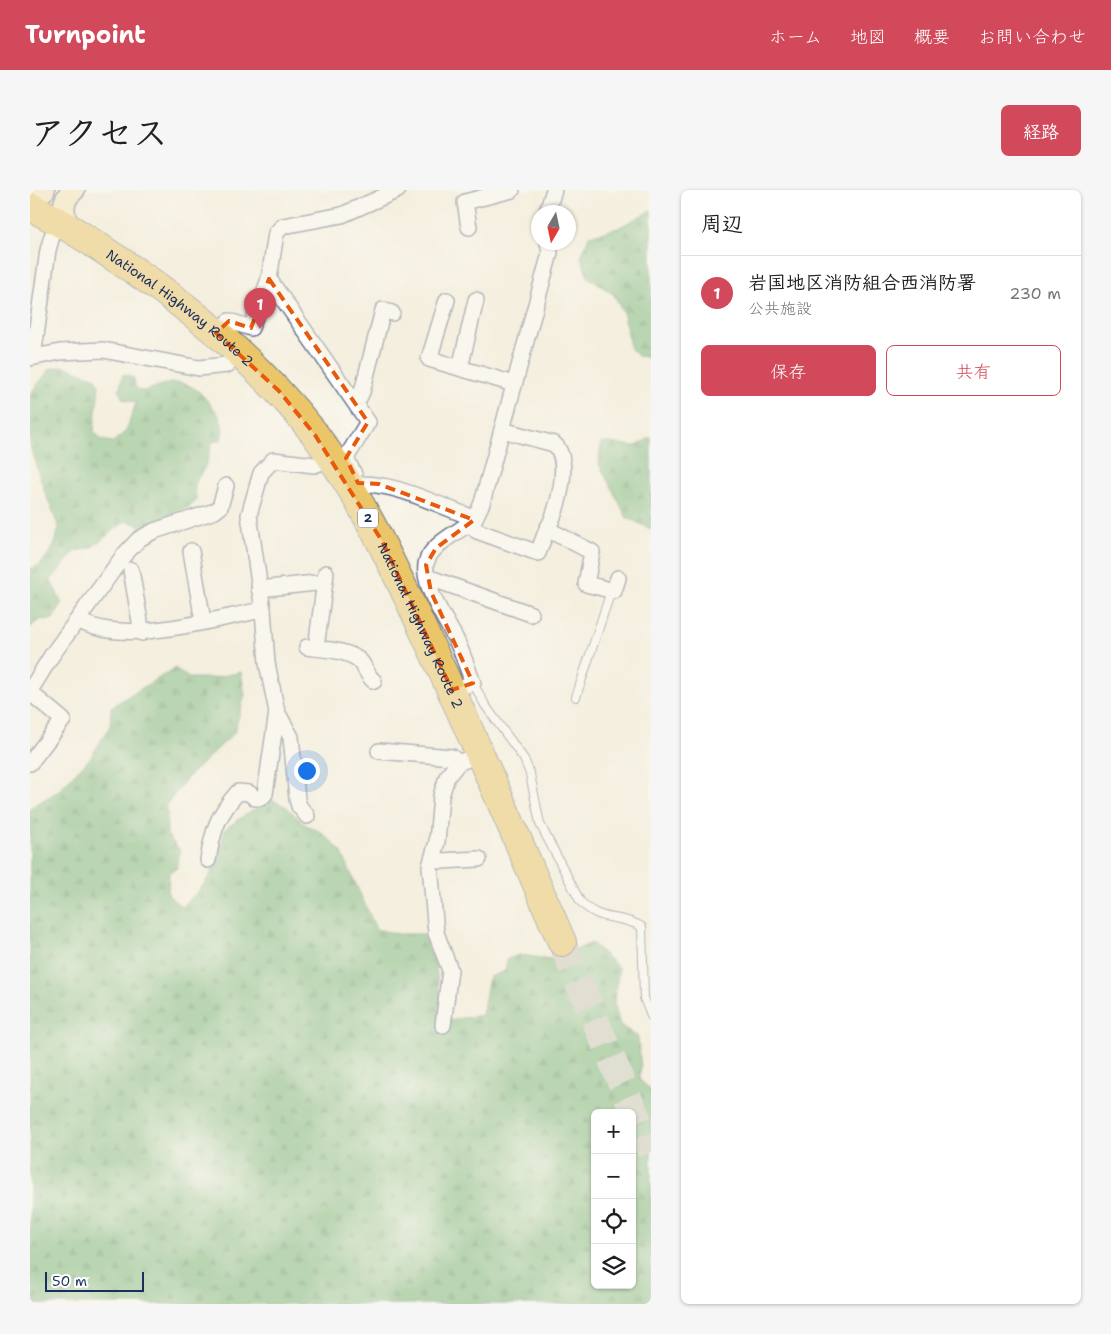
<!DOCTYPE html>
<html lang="ja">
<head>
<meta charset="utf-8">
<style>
	:root { --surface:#fff; --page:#f6f6f6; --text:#202124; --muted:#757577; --line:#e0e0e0; --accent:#d1495b }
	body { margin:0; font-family:"Shantell Sans","Klee One",sans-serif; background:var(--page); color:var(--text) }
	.controls { position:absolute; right:15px; bottom:15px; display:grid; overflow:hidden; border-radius:8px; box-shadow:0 1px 4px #0004 }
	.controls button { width:45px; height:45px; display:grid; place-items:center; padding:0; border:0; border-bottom:1px solid var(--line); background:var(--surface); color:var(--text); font:25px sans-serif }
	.compass { position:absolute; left:501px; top:15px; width:45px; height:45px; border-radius:50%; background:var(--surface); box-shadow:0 1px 4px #0004; rotate:189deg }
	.scale { position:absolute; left:15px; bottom:12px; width:99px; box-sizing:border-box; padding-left:5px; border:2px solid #1b2f5e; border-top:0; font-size:14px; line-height:18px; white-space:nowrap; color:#1b2f5e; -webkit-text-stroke:4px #fff; paint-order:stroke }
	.you { position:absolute; left:276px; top:580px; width:18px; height:18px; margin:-12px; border:4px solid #fff; border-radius:50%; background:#1a73e8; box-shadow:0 0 0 8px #1a73e833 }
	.badge { display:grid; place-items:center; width:32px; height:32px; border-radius:50%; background:var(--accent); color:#fff; font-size:16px; font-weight:700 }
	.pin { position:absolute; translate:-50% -41px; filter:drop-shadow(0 1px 2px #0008) }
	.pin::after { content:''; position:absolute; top:26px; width:18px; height:15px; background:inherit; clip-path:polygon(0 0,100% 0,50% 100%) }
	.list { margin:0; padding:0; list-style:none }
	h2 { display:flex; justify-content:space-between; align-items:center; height:65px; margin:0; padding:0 20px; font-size:21px }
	h2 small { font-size:16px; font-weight:400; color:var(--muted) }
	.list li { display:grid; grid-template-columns:32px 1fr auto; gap:15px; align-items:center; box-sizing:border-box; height:75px; padding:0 20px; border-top:1px solid var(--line) }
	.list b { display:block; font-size:19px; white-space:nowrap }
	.list p { margin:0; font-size:16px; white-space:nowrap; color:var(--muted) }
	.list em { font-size:16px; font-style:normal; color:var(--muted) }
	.actions { display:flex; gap:10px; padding:15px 20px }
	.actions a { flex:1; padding:11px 0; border:1px solid var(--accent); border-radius:8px; text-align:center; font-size:18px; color:var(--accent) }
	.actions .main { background:var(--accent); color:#fff }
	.icon { flex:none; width:28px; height:28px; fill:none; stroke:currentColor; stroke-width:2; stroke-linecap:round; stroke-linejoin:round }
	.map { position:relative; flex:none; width:621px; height:1114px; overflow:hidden; border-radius:8px }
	header { display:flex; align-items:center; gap:30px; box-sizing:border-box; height:70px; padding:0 25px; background:var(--accent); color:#fff }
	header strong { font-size:24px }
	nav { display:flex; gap:28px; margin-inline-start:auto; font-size:18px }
	.intro { display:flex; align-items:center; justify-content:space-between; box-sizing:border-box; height:120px; padding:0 30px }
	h1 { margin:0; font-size:35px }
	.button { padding:12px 22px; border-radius:8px; background:var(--accent); color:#fff; font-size:18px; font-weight:700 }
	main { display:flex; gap:30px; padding:0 30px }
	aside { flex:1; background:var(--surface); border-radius:8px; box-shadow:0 1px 4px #0004 }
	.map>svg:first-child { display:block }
	.forest { fill:url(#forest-firs); stroke:#46726c; fill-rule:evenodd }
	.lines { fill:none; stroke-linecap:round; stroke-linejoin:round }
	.highway-tunnel { stroke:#c9c9c4; stroke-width:28; stroke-dasharray:28 14; stroke-linecap:butt }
	.lane-casing { stroke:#67728b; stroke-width:10 }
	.street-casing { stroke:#67728b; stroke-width:18 }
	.secondary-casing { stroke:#67728b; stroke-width:24 }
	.highway-casing { stroke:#67728b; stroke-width:30 }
	.lane { stroke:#fff; stroke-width:8 }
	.street { stroke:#fff; stroke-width:15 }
	.secondary { stroke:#f7e8c3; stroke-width:21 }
	.highway { stroke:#ebc669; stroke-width:28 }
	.marked { fill:none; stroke:#e8590c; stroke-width:4; stroke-dasharray:10 6; stroke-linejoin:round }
	.labels { text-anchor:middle; stroke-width:4.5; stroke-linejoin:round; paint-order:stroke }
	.shield { fill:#fff; stroke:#5f6d8e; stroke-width:1 }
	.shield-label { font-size:12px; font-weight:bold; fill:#1b2f5e }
	.street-label { font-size:14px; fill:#1b2f5e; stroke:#fff }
</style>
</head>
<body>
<header>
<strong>Turnpoint</strong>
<nav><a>ホーム</a><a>地図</a><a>概要</a><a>お問い合わせ</a></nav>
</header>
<div class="intro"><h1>アクセス</h1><a class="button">経路</a></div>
<main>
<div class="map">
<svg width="621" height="1114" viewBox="0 0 621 1114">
	<defs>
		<pattern id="forest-firs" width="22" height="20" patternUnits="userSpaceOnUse" patternTransform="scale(1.25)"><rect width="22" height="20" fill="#72b67a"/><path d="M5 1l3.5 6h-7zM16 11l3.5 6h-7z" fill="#5d9467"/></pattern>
	</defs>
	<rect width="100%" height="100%" fill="#fff"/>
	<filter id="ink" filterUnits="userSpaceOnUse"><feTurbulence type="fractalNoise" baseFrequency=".02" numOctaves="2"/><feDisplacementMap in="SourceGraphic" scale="10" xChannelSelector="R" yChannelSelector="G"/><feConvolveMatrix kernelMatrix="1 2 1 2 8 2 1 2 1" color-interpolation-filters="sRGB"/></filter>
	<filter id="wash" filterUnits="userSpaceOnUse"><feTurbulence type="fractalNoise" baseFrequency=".0096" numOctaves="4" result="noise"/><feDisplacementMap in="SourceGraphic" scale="20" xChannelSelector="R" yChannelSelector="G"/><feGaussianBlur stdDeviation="1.12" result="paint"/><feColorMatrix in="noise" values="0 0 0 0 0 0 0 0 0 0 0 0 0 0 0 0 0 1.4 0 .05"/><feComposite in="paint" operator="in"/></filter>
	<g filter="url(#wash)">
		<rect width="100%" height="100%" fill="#f4efde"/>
		<g class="forest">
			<polygon points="621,20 621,168 608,166 600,158 594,125 584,105 558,87 551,67 559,46 588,38"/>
			<path d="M33 176 66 188 69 196 64 241 72 250 83 252 96 241 106 213 93 209 89 201 93 184 104 188 105 196 110 201C120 201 127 195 136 194 158 189 169 200 181 215 191 227 195 235 191 250L182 252C180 259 179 266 177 272 171 289 160 290 167 310L161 316 111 336 96 331 61 358 45 361 21 390 32 414 23 429 9 430 0 438V379L10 375 24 356 29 338 14 300 0 256V204L20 179Z"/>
			<polygon points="621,247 621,339 597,328 569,274 571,252 606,256"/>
			<path d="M145 478 159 488H184L211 482 215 505 204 543 156 589 137 614V645L150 660 147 678 139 683 138 705 152 717C181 691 187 677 195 639L221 621 242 610 257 617 274 634 291 642 311 661 346 739 369 744H393L405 773 410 805 419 830 452 825 459 787 475 781 477 769 489 765 522 769 562 753 589 778 584 812 590 835 608 847 611 877 609 889 621 900V1114H0V618L28 601 61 567 80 536 81 517ZM565 923H602V1095H565Z"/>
		</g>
	</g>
	<g filter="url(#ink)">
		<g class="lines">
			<polyline class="highway-tunnel" points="532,752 621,962"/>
			<defs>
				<g id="lane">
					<path d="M443 493 455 515 494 569 500 584 510 634 550 711C571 734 589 723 612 737L614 808 621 826"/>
					<polyline points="546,507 581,401"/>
				</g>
				<g id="street">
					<polyline points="517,22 524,0"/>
					<polyline points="439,37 435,12 482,0"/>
					<polyline points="239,89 338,232 316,268 324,284"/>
					<polyline points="417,110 399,169 484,194"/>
					<polyline points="186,143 199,131 221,138 239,89 246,43 253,36 312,25 368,0"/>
					<polyline points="3,167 18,60 22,46 30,32"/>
					<polyline points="0,168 30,162 73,160 169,178 197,175 211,164"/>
					<polyline points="430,178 446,110"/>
					<polyline points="326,214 332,202 353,120 362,123"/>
					<path d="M472 240 524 254C542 269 528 322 517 339"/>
					<path d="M318 296C354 287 402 313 436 325L444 330 452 313 520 63 518 52"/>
					<polyline points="440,333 447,341 508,363 517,339 562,362 556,394 584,401 588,388"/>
					<polyline points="161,361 173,431"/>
					<polyline points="101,380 112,443"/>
					<polyline points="397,388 403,389 501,424"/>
					<polyline points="229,399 286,393 294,394"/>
					<polyline points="233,420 237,473 247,522 261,547 267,609 269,616 277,626"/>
					<path d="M48 430C94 457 182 429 233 420L219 325 231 283 243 270 284 275 301 269"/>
					<path d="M277 457C292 459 320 460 331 472 336 478 337 486 344 491"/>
					<polyline points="286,458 296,383"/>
					<path d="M422 500 443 493C438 480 434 467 428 454 419 433 385 389 399 366 408 351 430 341 444 330"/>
					<polyline points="349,561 422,567 428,573"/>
					<polyline points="0,573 33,530 3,505 1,499 22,465 94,365 109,349 124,341 185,321 190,317 196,296"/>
					<polyline points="403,667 411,671 449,669"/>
					<path d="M178 670C183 640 187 626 208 602L219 603 225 608H231L235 604 247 522"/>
					<polyline points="413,835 420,780 406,743 400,676 407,652 411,606 417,587 428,573 450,564"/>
				</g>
				<g id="secondary">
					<polyline points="0,1 14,0"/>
					<path d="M37 36C33 21 31 10 44 0"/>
				</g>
				<g id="highway">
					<path id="s1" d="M0 17C30 31 57 49 84 67 160 116 228 172 284 243 330 304 363 375 395 444 443 545 487 649 532 752"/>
				</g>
			</defs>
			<use href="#lane" class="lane-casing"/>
			<use href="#street" class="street-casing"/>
			<use href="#secondary" class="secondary-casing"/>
			<use href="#highway" class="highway-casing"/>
			<use href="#lane" class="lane"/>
			<use href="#street" class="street"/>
			<use href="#secondary" class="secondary"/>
			<use href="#highway" class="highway"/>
		</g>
	</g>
	<path d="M0 0H621V1114H0ZM239 89 338 232 316 268 328 293 349 294 444 330 406 358 396 375 401 402 443 493 422 500 352 351 285 245 249 201 186 143 199 131 221 138Z" fill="#f4efde" fill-opacity=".55" fill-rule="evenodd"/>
	<path class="marked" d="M239 89 338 232 316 268 328 293 349 294 444 330 406 358 396 375 401 402 443 493 422 500 352 351 285 245 249 201 186 143 199 131 221 138Z"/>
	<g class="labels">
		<rect class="shield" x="328" y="318.5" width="20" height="19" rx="4"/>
		<g class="shield-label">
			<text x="338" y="332">2</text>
		</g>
		<g class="street-label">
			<text dy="5" stroke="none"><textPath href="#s1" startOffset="181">National Highway Route 2</textPath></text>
			<text dy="5" stroke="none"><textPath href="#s1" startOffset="586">National Highway Route 2</textPath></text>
		</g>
	</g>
</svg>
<div class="controls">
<button>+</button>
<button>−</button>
<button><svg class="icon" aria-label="locate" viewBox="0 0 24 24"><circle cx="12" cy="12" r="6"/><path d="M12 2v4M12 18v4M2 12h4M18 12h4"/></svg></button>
<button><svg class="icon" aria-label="layers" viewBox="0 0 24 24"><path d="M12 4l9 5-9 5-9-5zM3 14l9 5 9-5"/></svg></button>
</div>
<svg class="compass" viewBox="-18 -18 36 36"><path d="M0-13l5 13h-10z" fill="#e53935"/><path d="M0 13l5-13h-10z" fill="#757577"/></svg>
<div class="scale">50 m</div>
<div class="you"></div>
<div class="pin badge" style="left:230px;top:139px">1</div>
</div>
<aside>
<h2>周辺<small></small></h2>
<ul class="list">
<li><span class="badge">1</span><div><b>岩国地区消防組合西消防署</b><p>公共施設</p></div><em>230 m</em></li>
</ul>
<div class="actions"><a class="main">保存</a><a>共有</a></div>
</aside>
</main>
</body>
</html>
